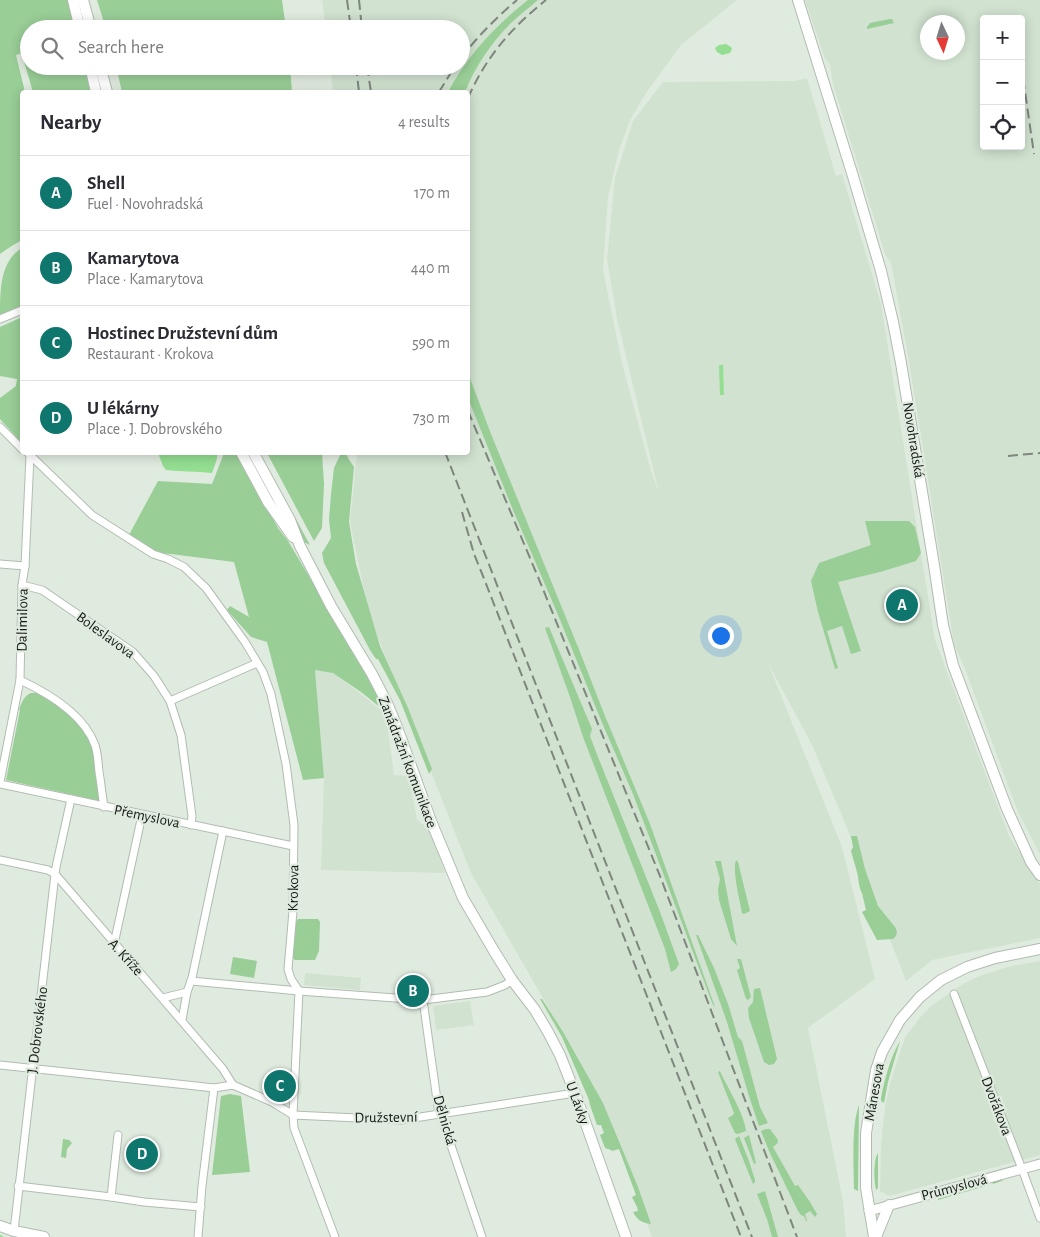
<!DOCTYPE html>
<html lang="en">
<head>
<meta charset="utf-8">
<style>
	:root { --surface:#fff; --page:#f7f7f7; --text:#2b2b33; --muted:#7c7c81; --line:#e1e1e2; --accent:#0f766e }
	body { margin:0; font-family:"Alegreya Sans",sans-serif; background:var(--page); color:var(--text) }
	.controls { position:absolute; right:15px; top:15px; display:grid; overflow:hidden; border-radius:5px; box-shadow:0 2px 12px #0003 }
	.controls button { width:45px; height:45px; display:grid; place-items:center; padding:0; border:0; border-bottom:1px solid var(--line); background:var(--surface); color:var(--text); font:25px sans-serif }
	.compass { position:absolute; left:920px; top:15px; width:45px; height:45px; border-radius:50%; background:var(--surface); box-shadow:0 2px 12px #0003; rotate:176deg }
	.you { position:absolute; left:720px; top:635px; width:18px; height:18px; margin:-12px; border:4px solid #fff; border-radius:50%; background:#1a73e8; box-shadow:0 0 0 8px #1a73e833 }
	.badge { display:grid; place-items:center; width:32px; height:32px; border-radius:50%; background:var(--accent); color:#fff; font-size:16px; font-weight:700 }
	.pin { position:absolute; translate:-50% -50%; border:2px solid #fff; box-shadow:0 1px 5px #0006 }
	.list { margin:0; padding:0; list-style:none }
	h2 { display:flex; justify-content:space-between; align-items:center; height:65px; margin:0; padding:0 20px; font-size:21px }
	h2 small { font-size:16px; font-weight:400; color:var(--muted) }
	.list li { display:grid; grid-template-columns:32px 1fr auto; gap:15px; align-items:center; box-sizing:border-box; height:75px; padding:0 20px; border-top:1px solid var(--line) }
	.list b { display:block; font-size:19px; white-space:nowrap }
	.list p { margin:0; font-size:16px; white-space:nowrap; color:var(--muted) }
	.list em { font-size:16px; font-style:normal; color:var(--muted) }
	.icon { flex:none; width:28px; height:28px; fill:none; stroke:currentColor; stroke-width:2; stroke-linecap:round; stroke-linejoin:round }
	.map { position:relative; flex:none; width:1040px; height:1237px; overflow:hidden }
	.search { position:absolute; background:var(--surface); box-shadow:0 2px 12px #0003; left:20px; top:20px; width:450px; height:55px; display:flex; align-items:center; gap:12px; box-sizing:border-box; padding:0 18px; border-radius:28px; color:var(--muted); font-size:19px }
	.panel { position:absolute; background:var(--surface); box-shadow:0 2px 12px #0003; left:20px; top:90px; width:450px; height:365px; border-radius:5px }
	.map>svg:first-child { display:block }
	.built { fill:#d1e2d0; fill-rule:evenodd }
	.green { fill:#99ce97 }
	.water { fill:#93de91 }
	.lines { fill:none; stroke-linecap:round; stroke-linejoin:round }
	.stream { stroke:#93de91; stroke-width:2 }
	.minor-casing { stroke:#b1bcb1; stroke-width:9 }
	.tertiary-casing { stroke:#b1bcb1; stroke-width:11 }
	.secondary-casing { stroke:#b1bcb1; stroke-width:12 }
	.minor { stroke:#fff; stroke-width:7 }
	.tertiary { stroke:#fff; stroke-width:9 }
	.secondary { stroke:#fff; stroke-width:10 }
	.rail { stroke:#7e867e; stroke-width:2; stroke-dasharray:10 5; stroke-linecap:butt }
	.labels { text-anchor:middle; stroke-width:4.5; stroke-linejoin:round; paint-order:stroke }
	.street-label { font-size:15px; fill:#141814; stroke:#e0ebdf }
</style>
</head>
<body>
<div class="map">
<svg width="1040" height="1237" viewBox="0 0 1040 1237">
	<rect width="100%" height="100%" fill="#e0ebdf"/>
	<g class="built">
		<polygon points="322,0 737,0 681,45 646,93 630,120 619,150 608,197 603,270 622,363 651,471 659,493 617,319 607,259 615,178 633,121 663,82 795,81 807,78 836,176 842,174 881,304 935,640 1009,836 1040,884 1040,938 932,960 906,981 845,823 813,747 768,663 842,847 875,979 808,1028 843,1201 846,1237 652,1237 619,1146 595,1093 544,1000 471,873 369,615 350,522 357,453 468,452 468,92 333,92 330,66 461,66 461,29 326,29"/>
		<path d="M805 0H1040V854L1018 812 965 669 954 644 909 361 891 263 885 254 833 84 830 64 825 59ZM984 19H1021V146H984ZM928 22H958V52H928Z"/>
		<polygon points="315,670 333,672 386,714 394,775 409,776 417,820 430,830 445,873 321,870 324,778"/>
		<polygon points="1040,961 1040,1155 889,1196 880,1191 881,1145 885,1107 891,1080 905,1037 923,1014 931,1006 963,984 977,977 1007,967"/>
		<polygon points="305,973 361,978 360,990 304,985"/>
		<polygon points="470,1001 474,1025 436,1030 433,1006"/>
	</g>
	<g class="green">
		<polygon points="0,0 68,0 75,29 29,29 29,51 16,55 25,92 22,92 22,240 10,247 0,254"/>
		<polygon points="97,0 282,0 286,29 106,29"/>
		<path d="M528 0H538C529 8 519 15 511 23 491 43 475 67 465 92H448C467 56 496 25 528 0Z"/>
		<polygon points="890,19 892,19 894,23 867,29 867,27 870,23"/>
		<polygon points="29,54 29,66 85,66 92,92 33,92 22,55"/>
		<polygon points="116,66 290,66 292,92 122,92"/>
		<path d="M22 248V306L0 316C0 290 0 261 22 248Z"/>
		<polygon points="22,317 22,443 0,419 0,398 16,386 17,379 0,376 0,327"/>
		<polygon points="468,373 491,434 578,647 605,716 650,824 715,1007 713,1005 633,794 603,725 556,610 513,510 468,398"/>
		<polygon points="224,453 236,453 278,528 288,541 366,672 386,712 361,692 333,673 315,670 324,778 303,780 267,642 251,637 227,610 230,606 249,617 234,562 155,552 129,535 158,481 212,484"/>
		<polygon points="257,453 260,453 310,545 304,542 302,538"/>
		<polygon points="267,453 322,453 324,484 322,528 314,541"/>
		<polygon points="341,453 346,453 348,458 354,467 349,522 356,564 380,646 408,708 432,769 429,774 400,700 378,659 376,659 370,650 324,563 322,553 331,538 329,519 331,494 334,468"/>
		<polygon points="865,521 909,521 915,527 921,553 916,561 880,572 838,582 861,651 851,654 842,626 827,631 838,668 835,669 818,612 811,581 819,563 871,545"/>
		<polygon points="549,627 592,729 590,736 596,752 660,912 679,964 676,969 671,972 665,949 583,737 570,697 545,628"/>
		<path d="M31 693H37L41 695C51 702 63 709 73 718 97 739 97 771 100 801L6 780 20 710 19 709C22 702 24 696 31 693Z"/>
		<path d="M851 836H857L865 869 878 906 895 927 897 932 896 936 893 939 877 940 862 912 866 910 862 893C858 886 859 879 857 872 855 865 853 858 851 851L853 847Z"/>
		<path d="M736 860 738 862 750 911 744 914 742 913C740 900 732 871 736 860Z"/>
		<polygon points="715,861 721,861 737,946 731,939 719,900 718,889 720,879"/>
		<polygon points="298,919 318,919 320,922 319,951 315,960 295,960 292,958 296,922"/>
		<polygon points="696,935 698,935 714,968 728,1004 738,1037 742,1041 760,1107 768,1123 759,1126 749,1096 727,1022"/>
		<polygon points="233,957 257,961 254,978 230,974"/>
		<polygon points="737,959 741,959 751,997 748,1000 746,999 737,970 740,968"/>
		<polygon points="760,988 777,1059 774,1064 769,1065 764,1062 749,1018 748,1008 753,1002 754,989"/>
		<path d="M540 999H542L563 1032 603 1103 638 1187 651 1224C642 1223 637 1220 633 1212L638 1211 637 1207 632 1197 636 1195 619 1149 612 1151 611 1150 605 1148 600 1135 604 1133 601 1125H597L590 1105 589 1100 562 1037Z"/>
		<path d="M900 1041 888 1082 884 1103 881 1101V1098C885 1078 890 1058 900 1041Z"/>
		<path d="M720 1071C728 1089 744 1113 746 1131L738 1134 735 1133 728 1118 733 1115 734 1113 718 1072Z"/>
		<polygon points="230,1094 241,1096 250,1172 212,1175 221,1096"/>
		<path d="M859 1105 858 1191 854 1189C854 1166 851 1126 859 1105Z"/>
		<polygon points="766,1129 770,1129 778,1140 777,1144 773,1147 795,1186 798,1185 810,1202 817,1214 815,1217 810,1211 805,1214 807,1221 806,1221 804,1216 801,1215 798,1211 769,1151 761,1131"/>
		<polygon points="749,1135 756,1163 754,1164 744,1138"/>
		<polygon points="739,1136 749,1161 755,1180 755,1182 753,1184 735,1139"/>
		<polygon points="63,1139 69,1140 72,1143 67,1149 66,1158 61,1157"/>
		<path d="M878 1153V1188L876 1190C874 1181 873 1160 878 1153Z"/>
		<polygon points="1003,1179 1002,1181 993,1184 992,1182 989,1183 989,1185 938,1200 938,1197"/>
		<polygon points="765,1191 778,1237 772,1237 767,1219 757,1194"/>
	</g>
	<g class="water">
		<polygon points="726,44 731,47 732,49 730,53 722,55 717,52 715,48 719,45"/>
		<polygon points="719,365 723,365 724,395 720,395"/>
		<path d="M158 453V452L218 453 216 462 212 473C196 471 181 472 166 470L163 466Z"/>
	</g>
	<g class="lines">
		<polyline class="stream" points="0,1236 2,1237"/>
		<defs>
			<g id="minor">
				<polyline points="0,319 22,310"/>
				<polyline points="0,427 22,449"/>
				<polyline points="27,452 92,515 153,554 168,559 184,567 206,588 245,642 263,672 271,694 286,764 294,825 293,911 288,969 291,979 299,991 293,1115 294,1128 335,1237"/>
				<polyline points="0,564 25,566"/>
				<polyline points="22,585 42,590 133,652 154,676 170,701 181,735 192,816 191,825"/>
				<path d="M20 680C48 693 84 715 95 745 98 754 98 763 99 772 101 783 102 795 104 807"/>
				<polyline points="170,701 257,663"/>
				<polyline points="0,782 20,680 22,585 25,566 30,456"/>
				<polyline points="0,784 293,846"/>
				<polyline points="0,860 48,870 55,874 223,1069 233,1085"/>
				<polyline points="114,944 142,815"/>
				<polyline points="191,981 299,991 423,1000 487,992 505,985 512,980"/>
				<polyline points="954,994 1022,1169 1040,1218"/>
				<polyline points="163,998 187,992"/>
				<polyline points="423,1000 438,1107 482,1237"/>
				<polyline points="182,1020 187,992 192,978 223,831"/>
				<polyline points="0,1065 187,1085 214,1088 233,1085"/>
				<polyline points="233,1085 272,1102 293,1115 401,1120 575,1093"/>
				<polyline points="18,1186 111,1197 144,1202 201,1207"/>
				<polyline points="111,1197 118,1135"/>
				<polyline points="14,1231 54,883 56,867 71,799"/>
				<polyline points="198,1237 202,1186 214,1088"/>
			</g>
			<polyline id="tertiary" points="869,1211 1040,1164"/>
			<g id="secondary">
				<polyline points="73,0 80,29"/>
				<polyline points="83,0 91,29"/>
				<polyline points="798,0 852,173 881,271 893,322 901,363 934,565 943,625 953,665 1007,809 1031,862 1040,875"/>
				<polyline points="90,66 96,92"/>
				<polyline points="100,66 107,92"/>
				<polyline points="241,452 268,502 293,537"/>
				<polyline points="253,452 290,520 300,546 331,606 372,674 387,703 397,727 431,821 463,898 494,951 512,980 535,1010 548,1032 560,1055 575,1093 626,1237"/>
				<polyline points="0,1226 14,1231 44,1237"/>
				<polyline points="874,1237 866,1188 866,1133 876,1070 882,1052 900,1020 920,997 941,980 967,967 995,958 1040,949"/>
				<polyline points="876,1237 889,1205"/>
			</g>
		</defs>
		<use href="#minor" class="minor-casing"/>
		<use href="#tertiary" class="tertiary-casing"/>
		<use href="#secondary" class="secondary-casing"/>
		<use href="#minor" class="minor"/>
		<use href="#tertiary" class="tertiary"/>
		<use href="#secondary" class="secondary"/>
		<g class="rail">
			<polyline points="347,0 351,29"/>
			<polyline points="359,0 362,29"/>
			<path d="M461 58C478 36 497 17 517 0"/>
			<polyline points="1021,64 1034,154"/>
			<polyline points="356,66 359,92"/>
			<polyline points="367,66 371,92"/>
			<polyline points="439,92 455,66"/>
			<path d="M468 98C486 57 511 28 546 0"/>
			<polyline points="468,411 538,577 660,876 797,1237"/>
			<polyline points="445,452 752,1237"/>
			<polyline points="1008,456 1040,453"/>
			<polyline points="462,512 474,554 483,576 741,1237"/>
		</g>
	</g>
	<g class="labels">
		<g class="street-label">
			<text transform="translate(914 440) rotate(81)" y="5">Novohradská</text>
			<text transform="translate(22 620) rotate(-89)" y="5">Dalimilova</text>
			<text transform="translate(106 635) rotate(36)" y="5">Boleslavova</text>
			<text transform="translate(408 762) rotate(69)" y="5">Zanádražní komunikace</text>
			<text transform="translate(147 816) rotate(12)" y="5">Přemyslova</text>
			<text transform="translate(293 888) rotate(-89)" y="5">Krokova</text>
			<text transform="translate(126 957) rotate(48)" y="5">A. Kříže</text>
			<text transform="translate(37 1030) rotate(-83)" y="5">J. Dobrovského</text>
			<text transform="translate(874 1092) rotate(-80)" y="5">Mánesova</text>
			<text transform="translate(578 1103) rotate(70)" y="5">U Lávky</text>
			<text transform="translate(997 1106) rotate(69)" y="5">Dvořákova</text>
			<text transform="translate(386 1117) rotate(-1)" y="5">Družstevní</text>
			<text transform="translate(445 1120) rotate(74)" y="5">Dělnická</text>
			<text transform="translate(954 1187) rotate(-15)" y="5">Průmyslová</text>
		</g>
	</g>
</svg>
<div class="controls">
<button>+</button>
<button>−</button>
<button><svg class="icon" aria-label="locate" viewBox="0 0 24 24"><circle cx="12" cy="12" r="6"/><path d="M12 2v4M12 18v4M2 12h4M18 12h4"/></svg></button>
</div>
<svg class="compass" viewBox="-18 -18 36 36"><path d="M0-13l5 13h-10z" fill="#e53935"/><path d="M0 13l5-13h-10z" fill="#7c7c81"/></svg>
<div class="you"></div>
<div class="pin badge" style="left:902px;top:605px">A</div>
<div class="pin badge" style="left:413px;top:991px">B</div>
<div class="pin badge" style="left:280px;top:1086px">C</div>
<div class="pin badge" style="left:142px;top:1154px">D</div>
<div class="search"><svg class="icon" aria-label="search" viewBox="0 0 24 24"><circle cx="10" cy="10" r="6"/><path d="M15 15l6 6"/></svg>Search here</div>
<section class="panel">
<h2>Nearby<small>4 results</small></h2>
<ul class="list">
<li><span class="badge">A</span><div><b>Shell</b><p>Fuel · Novohradská</p></div><em>170 m</em></li>
<li><span class="badge">B</span><div><b>Kamarytova</b><p>Place · Kamarytova</p></div><em>440 m</em></li>
<li><span class="badge">C</span><div><b>Hostinec Družstevní dům</b><p>Restaurant · Krokova</p></div><em>590 m</em></li>
<li><span class="badge">D</span><div><b>U lékárny</b><p>Place · J. Dobrovského</p></div><em>730 m</em></li>
</ul>
</section>
</div>
</body>
</html>
